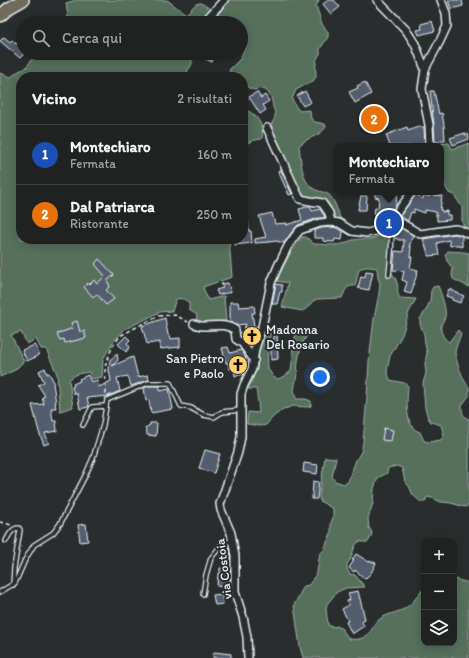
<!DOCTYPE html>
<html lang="it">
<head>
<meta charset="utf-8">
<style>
	:root { --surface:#202222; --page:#2d2f2f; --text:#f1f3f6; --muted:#a2a4a5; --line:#3d3f40; --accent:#8c9099 }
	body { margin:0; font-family:Itim,sans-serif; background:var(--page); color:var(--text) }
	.controls { position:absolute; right:12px; bottom:12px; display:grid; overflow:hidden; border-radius:8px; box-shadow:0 2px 10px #0003 }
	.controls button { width:36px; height:36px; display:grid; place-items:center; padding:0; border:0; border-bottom:1px solid var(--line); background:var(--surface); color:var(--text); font:20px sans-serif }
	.you { position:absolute; left:320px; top:377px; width:14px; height:14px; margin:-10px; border:3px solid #fff; border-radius:50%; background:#1a73e8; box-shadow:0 0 0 6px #1a73e833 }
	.badge { display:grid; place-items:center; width:26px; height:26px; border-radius:50%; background:var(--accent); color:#fff; font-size:13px; font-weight:700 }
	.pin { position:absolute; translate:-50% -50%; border:2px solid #fff; box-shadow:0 1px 4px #0006 }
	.popup { position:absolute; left:334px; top:143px; width:110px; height:52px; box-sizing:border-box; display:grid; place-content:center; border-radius:8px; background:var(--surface); filter:drop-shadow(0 1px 3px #0005); font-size:13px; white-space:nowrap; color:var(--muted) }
	.popup b { font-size:15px; color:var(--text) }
	.popup::after { content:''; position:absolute; left:50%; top:100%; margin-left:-8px; border:8px solid transparent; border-top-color:var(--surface) }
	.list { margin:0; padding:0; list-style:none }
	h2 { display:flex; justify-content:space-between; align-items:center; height:52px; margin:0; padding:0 16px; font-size:17px }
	h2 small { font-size:13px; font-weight:400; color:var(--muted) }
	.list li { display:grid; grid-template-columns:26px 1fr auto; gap:12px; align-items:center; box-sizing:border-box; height:60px; padding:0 16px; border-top:1px solid var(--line) }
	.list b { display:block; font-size:15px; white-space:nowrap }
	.list p { margin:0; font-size:13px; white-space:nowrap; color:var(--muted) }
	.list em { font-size:13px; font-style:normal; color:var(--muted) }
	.icon { flex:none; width:22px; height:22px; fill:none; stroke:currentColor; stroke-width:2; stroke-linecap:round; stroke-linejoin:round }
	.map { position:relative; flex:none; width:469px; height:658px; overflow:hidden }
	.search { position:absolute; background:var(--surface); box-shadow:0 2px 10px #0003; left:16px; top:16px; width:232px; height:44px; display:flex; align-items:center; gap:10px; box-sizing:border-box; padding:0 14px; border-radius:22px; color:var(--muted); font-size:15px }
	.panel { position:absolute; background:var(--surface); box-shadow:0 2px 10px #0003; left:16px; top:72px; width:232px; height:172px; border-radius:16px }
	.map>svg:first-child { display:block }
	.green { fill:#576f5c; stroke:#a0b0aa }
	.building { fill:#535d6d; stroke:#e8f1f8 }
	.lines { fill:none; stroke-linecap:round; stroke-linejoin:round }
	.service-casing { stroke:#e8f1f8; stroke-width:6 }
	.minor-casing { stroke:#e8f1f8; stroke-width:10 }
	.primary-casing { stroke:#e8f1f8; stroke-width:14 }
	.path { stroke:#e8f1f8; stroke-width:1.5; stroke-dasharray:4 3; stroke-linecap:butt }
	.service { stroke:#2a2d2e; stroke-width:3.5 }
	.minor { stroke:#2a2d2e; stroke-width:7 }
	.primary { stroke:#726b5a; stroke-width:11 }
	.labels { text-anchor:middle; stroke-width:4; stroke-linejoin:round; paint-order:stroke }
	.poi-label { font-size:13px; fill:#e8f1f8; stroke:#2a2d2e; text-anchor:start }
	.street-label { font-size:13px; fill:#e8f1f8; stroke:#2a2d2e }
</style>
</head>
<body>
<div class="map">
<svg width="469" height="658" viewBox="0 0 469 658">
	<rect width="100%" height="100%" fill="#2a2d2e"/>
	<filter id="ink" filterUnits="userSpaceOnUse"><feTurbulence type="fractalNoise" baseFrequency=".025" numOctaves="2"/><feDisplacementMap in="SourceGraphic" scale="8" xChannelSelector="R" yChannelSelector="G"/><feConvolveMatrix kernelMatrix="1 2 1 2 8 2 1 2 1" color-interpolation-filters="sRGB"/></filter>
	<g filter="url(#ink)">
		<g class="green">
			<polygon points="76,0 167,0 186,14 196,4 201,3 209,8 210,12 199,23 66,23 68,16 66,3"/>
			<path d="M230 0H319L316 6 322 24 328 32V37L320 49V54C314 61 316 69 316 77L313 81 296 90 292 99 296 107 300 111 310 110 311 119 315 122 325 124 326 127C320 137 306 137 299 146 301 159 301 182 314 189 319 192 328 192 331 197 336 203 338 213 341 220L334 218 331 207 326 200 307 198 301 194 271 125C272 123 275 119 275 116 276 114 274 109 273 107 272 96 267 85 254 90L249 88 243 83V77C236 77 232 78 229 70L240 59 244 50 245 45 241 38V23H211Z"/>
			<path d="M38 53H174C179 62 185 56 192 59V64L187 72 192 77H21V239H229L232 277 203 287 208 300 224 296 226 321C217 321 204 325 196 321L197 315 189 310V303C185 299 182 298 176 299L172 311 160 312 125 329 113 342 103 359 102 377 92 379 89 372C82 373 74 374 69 380L73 407 60 411 57 374 46 349H41L36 339 27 344 21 332 11 335 24 361 15 370 0 377V73L11 77C14 75 16 72 19 71 22 69 25 70 27 66 31 61 33 57 38 53Z"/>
			<path d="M243 110C256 111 265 127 262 139 254 140 248 141 243 147Z"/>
			<polygon points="449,143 452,149 469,143 469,236 466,232 462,222 462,207 454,195 449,193 446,188 443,179 441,178 441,146 438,146 438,144"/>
			<path d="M378 236C398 239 388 253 389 266 390 272 396 277 397 283 399 289 396 293 400 298L416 299 409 312 402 335 390 356 387 371 390 380 404 383 408 386C407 399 404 428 420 432L424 441 429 442 441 440 444 435 441 425 431 422 428 418 425 408 423 383 426 373 425 363 427 353 425 344 424 334 420 324V319L426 310 430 301 431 291 433 287 438 286C441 293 447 310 445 317 445 320 441 323 441 326 440 332 444 339 449 342L458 330 461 334C459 340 456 346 455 352 455 359 464 383 469 387V396L462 405C462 411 462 417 469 419V505L465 507 451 503 441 502 432 498 427 497 425 502H421L413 495 409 486 405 482 402 468 397 466 388 468 387 473 378 478 374 488 373 503 368 518 369 528 372 532 371 537 368 542H358L355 546 350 560 347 564V569L350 574 355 575 365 587 346 588 337 592 327 604 326 609 328 625 333 627 337 626 342 629 349 639C352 639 356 640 359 639 371 637 372 625 381 618 388 614 395 613 402 610 411 606 418 595 424 588V643H454V579L469 583V658H303L300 647 294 605 304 586 309 585 317 573 319 559 320 554 324 550 331 533V523L333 518V509L320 501 319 496 325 457 336 458 332 477 335 481 344 484 348 482 356 460 361 452 363 442 367 397 369 361 374 319 379 293 380 283 378 278 377 268C370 267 365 266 359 269L355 286C346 285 345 291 342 298L317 299 313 301 306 309 302 311 282 307 288 283 276 281 291 252 302 237H306L314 244C323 244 333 246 342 244 347 244 349 240 353 240 362 238 371 241 378 236Z"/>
			<polygon points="448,251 463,252 469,253 469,287 453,279 452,274 453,269 447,261 445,255"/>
			<path d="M303 328 306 332V337L301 346 298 361 297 375 294 390 296 399H306L311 401V406L307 407 292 406 288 408 283 409 272 418 266 425 261 426 247 424 248 412 259 413 258 402 256 389H248L257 369 259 351 267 329 269 330C272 336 268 339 268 346 267 348 268 367 268 369 270 372 272 374 273 377L278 379 285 376 291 371 293 354 292 344 296 335Z"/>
		</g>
		<g class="building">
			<polygon points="328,0 334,0 340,7 331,14 323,4"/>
			<polygon points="448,0 462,0 463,6 451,9"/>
			<polygon points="432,21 435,31 419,35 417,30 422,29 421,24"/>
			<polygon points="4,37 10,42 12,40 16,44 23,37 23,55 20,58 0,41"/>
			<polygon points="199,53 216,53 212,62 198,55"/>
			<polygon points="365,82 371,94 355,103 349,92 358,88 357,86"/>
			<polygon points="305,91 311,102 303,106 297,96"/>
			<polygon points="430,91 434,91 439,114 442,113 444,125 445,140 440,140 439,142 435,142 434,125"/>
			<polygon points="257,92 261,98 265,95 269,101 263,105 266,110 260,114 249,97"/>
			<polygon points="407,127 408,131 418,127 424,127 425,146 390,146 386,135"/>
			<polygon points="465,133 465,135 468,134 469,139 453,145 450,138"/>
			<polygon points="281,170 292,194 289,195 278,171"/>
			<polygon points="375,192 389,192 389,194 397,194 396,205 384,220 381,217 380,219 374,214 375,208 378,208 379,198 375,197"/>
			<polygon points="416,194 423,199 424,195 429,197 430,195 442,196 440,210 442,210 442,212 447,211 447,215 450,215 450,220 437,221 437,215 436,216 436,212 425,210 425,213 414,209 414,213 411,212 408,221 400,216"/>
			<polygon points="361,196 367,196 366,210 358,210"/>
			<polygon points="310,206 312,211 320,209 323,214 324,215 325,218 318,218 298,225 291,233 284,243 276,241 269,242 255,243 255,239 266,237 259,216 272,213 275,224 287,223 286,225 302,220 299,209"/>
			<polygon points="243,216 247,216 249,231 251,231 252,243 235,245 234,239 243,239"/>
			<polygon points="397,226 413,235 409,247 411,247 410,257 412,257 410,268 418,270 411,294 404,292 407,282 402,280 404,271 393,270 395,251 403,252 404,240 399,240 395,238 395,232"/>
			<polygon points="331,227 337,228 343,232 342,240 335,239 334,242 323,241 323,238 314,238 314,231 321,228"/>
			<polygon points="455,234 462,236 462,247 456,245 450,246 449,240 437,243 439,255 428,256 427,250 423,239"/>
			<polygon points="99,259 114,275 107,281 110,286 106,290 114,299 106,305 97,294 93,297 84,287 88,283 89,285 94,280 97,284 105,276 95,264"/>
			<polygon points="366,271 373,272 369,290 358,288 361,276 365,277"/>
			<polygon points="228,283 231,292 218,295 216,290 223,288 221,284"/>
			<polygon points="276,284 282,285 282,292 280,292 277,304 272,304"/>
			<polygon points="449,289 464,296 460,303 452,300 452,298 446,296"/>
			<polygon points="230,302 238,302 239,307 254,306 255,313 252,313 254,326 257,327 251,346 245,339 249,331 244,329 246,324 236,325 230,322"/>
			<polygon points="165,318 168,335 170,335 171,339 180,338 180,347 160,349 160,342 147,344 142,326"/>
			<polygon points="77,321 80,332 84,330 86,338 65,343 64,339 60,340 57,334 73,328 71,323"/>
			<polygon points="275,333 277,333 278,359 271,360 271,346 272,346"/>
			<polygon points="126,336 130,340 127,343 130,347 126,352 118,344"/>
			<polygon points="35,345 39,354 37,355 38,356 27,361 22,350"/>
			<polygon points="228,347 230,353 241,350 245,355 247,368 244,374 235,376 234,368 229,369 228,363 226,363 222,348"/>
			<polygon points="117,354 118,360 112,366 133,357 138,377 148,375 149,380 131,386 128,376 117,378 120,391 108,396 87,398 89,406 88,407 80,409 77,394 74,394 72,387 74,386 73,384 80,381 79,379 88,375 91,382 98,380 99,387 111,381 109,370 110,360"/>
			<polygon points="45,368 47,374 49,373 54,382 53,383 56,403 55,403 56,408 51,408 53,421 56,421 57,431 45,433 49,443 44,445 39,432 32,405 44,404 42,397 45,396 38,385 44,382 39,371"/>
			<polygon points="149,386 160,386 160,391 169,389 173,409 151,413 149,400 146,401 144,388"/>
			<polygon points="150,423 157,423 156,436 147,435 147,433 145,428 150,425"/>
			<polygon points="384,428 393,430 391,441 382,440"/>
			<polygon points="205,450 220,454 214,473 199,468"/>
			<polygon points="304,463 318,465 317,474 303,472"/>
			<polygon points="313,481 319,482 317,499 312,499"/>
			<polygon points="86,524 88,541 80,542 78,525"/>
			<polygon points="356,554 369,562 370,561 376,563 371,573 365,579 355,570 354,572 349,568 354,560 352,560"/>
			<polygon points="220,568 228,569 227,570 230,570 230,588 217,586 218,574 220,574"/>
			<polygon points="358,591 365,619 362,622 364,626 352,634 346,622 348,621 342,609 349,605 347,601 350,600 348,593"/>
			<polygon points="222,594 223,604 215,605 213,595"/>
			<polygon points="214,652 231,654 231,658 213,658"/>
		</g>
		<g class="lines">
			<defs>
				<g id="service">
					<path d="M389 275C391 257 393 239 391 221"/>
					<polyline points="83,425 92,407 106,406"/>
					<path d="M6 541C9 535 12 528 19 528L20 530 14 568 13 585"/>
					<polyline points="0,592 15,583 25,560 34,545 53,533 60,524 86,474 93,458 103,425 107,400 148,383 170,383 181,406 191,408 204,415 214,417 222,412 241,410"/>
					<polyline points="203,594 206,575 211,558 223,543 233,541"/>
				</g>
				<g id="minor">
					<polyline points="377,0 406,30 415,44 425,69"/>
					<polyline points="203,23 224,0"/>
					<polyline points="192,53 194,53"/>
					<polyline points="267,128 300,199 310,201 322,203 329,213 331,222"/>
					<polyline points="430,146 429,125 422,89 425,69 440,41 447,26 446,13 441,0"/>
					<polyline points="393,218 420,234 455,229 460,230 469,234"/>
					<path d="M194 324C197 325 200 326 203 326 214 326 226 323 235 330L236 339 242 343 254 360"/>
					<polyline points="248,658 247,637 243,617 235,592 235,556 231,533 221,510 220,504 238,452 241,437 241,394 244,385 252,369 255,349 262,327 271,283 278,266 288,246 295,236 300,230 320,223 331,222 339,223 352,231 367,233 380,230 385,227 389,223 412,192"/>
				</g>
				<polyline id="primary" points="0,16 9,8 23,0"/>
			</defs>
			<use href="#service" class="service-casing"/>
			<use href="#minor" class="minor-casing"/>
			<use href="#primary" class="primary-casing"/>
			<g class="path">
				<polyline points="106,394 105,367 112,347 120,336 144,323 159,316 175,315 188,322"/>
				<polyline points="0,522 12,525"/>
			</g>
			<use href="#service" class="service"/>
			<use href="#minor" class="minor"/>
			<use href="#primary" class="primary"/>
		</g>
	</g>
	<defs>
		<symbol id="church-disc" viewBox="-11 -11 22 22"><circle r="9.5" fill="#ffd166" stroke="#2a2d2e"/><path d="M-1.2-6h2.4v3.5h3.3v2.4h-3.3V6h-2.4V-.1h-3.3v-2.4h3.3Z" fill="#111"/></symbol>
	</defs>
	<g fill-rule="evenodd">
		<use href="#church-disc" x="241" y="325" width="22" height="22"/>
		<use href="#church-disc" x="227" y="354" width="22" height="22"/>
	</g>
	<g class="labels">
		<g class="poi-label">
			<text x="266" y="334">Madonna<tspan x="266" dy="15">Del Rosario</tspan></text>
			<text x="224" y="363" text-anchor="end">San Pietro<tspan x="224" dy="15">e Paolo</tspan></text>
		</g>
		<g class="street-label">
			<text transform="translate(223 569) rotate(-97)" y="5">via Costoia</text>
		</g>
	</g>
</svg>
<div class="controls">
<button>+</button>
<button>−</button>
<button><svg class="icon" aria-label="layers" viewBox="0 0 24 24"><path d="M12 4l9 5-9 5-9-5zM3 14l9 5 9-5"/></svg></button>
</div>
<div class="you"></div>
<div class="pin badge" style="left:389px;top:223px;background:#1a4fb4">1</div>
<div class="popup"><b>Montechiaro</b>Fermata</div>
<div class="pin badge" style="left:374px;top:119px;background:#e8710a">2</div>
<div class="search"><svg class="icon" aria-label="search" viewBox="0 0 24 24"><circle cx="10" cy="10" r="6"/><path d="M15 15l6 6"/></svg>Cerca qui</div>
<section class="panel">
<h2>Vicino<small>2 risultati</small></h2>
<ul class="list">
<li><span class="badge" style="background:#1a4fb4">1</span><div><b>Montechiaro</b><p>Fermata</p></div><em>160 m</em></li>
<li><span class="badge" style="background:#e8710a">2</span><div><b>Dal Patriarca</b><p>Ristorante</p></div><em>250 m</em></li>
</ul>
</section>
</div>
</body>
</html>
